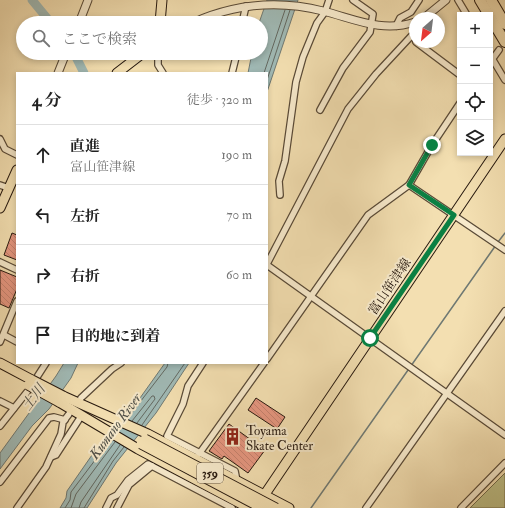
<!DOCTYPE html>
<html lang="ja">
<head>
<meta charset="utf-8">
<style>
	:root { --surface:#fff; --page:#f6f6f6; --text:#222; --muted:#767676; --line:#e0e0e0 }
	body { margin:0; font-family:"IM FELL Double Pica","Noto Serif JP",serif; background:var(--page); color:var(--text) }
	.controls { position:absolute; right:12px; top:12px; display:grid; overflow:hidden; border-radius:0px; box-shadow:0 2px 6px #0003 }
	.controls button { width:36px; height:36px; display:grid; place-items:center; padding:0; border:0; border-bottom:1px solid var(--line); background:var(--surface); color:var(--text); font:20px sans-serif }
	.compass { position:absolute; left:409px; top:12px; width:36px; height:36px; border-radius:50%; background:var(--surface); box-shadow:0 2px 6px #0003; rotate:208deg }
	.stop { position:absolute; width:12px; height:12px; margin:-9px; border:3px solid #0b8043; border-radius:50%; background:#fff }
	.stop.end { background:#0b8043; border-color:#fff; box-shadow:0 1px 4px #0008 }
	.list { margin:0; padding:0; list-style:none }
	h2 { display:flex; justify-content:space-between; align-items:center; height:52px; margin:0; padding:0 16px; font-size:17px }
	h2 small { font-size:13px; font-weight:400; color:var(--muted) }
	.list li { display:grid; grid-template-columns:26px 1fr auto; gap:12px; align-items:center; box-sizing:border-box; height:60px; padding:0 16px; border-top:1px solid var(--line) }
	.list b { display:block; font-size:15px; white-space:nowrap }
	.list p { margin:0; font-size:13px; white-space:nowrap; color:var(--muted) }
	.list em { font-size:13px; font-style:normal; color:var(--muted) }
	.icon { flex:none; width:22px; height:22px; fill:none; stroke:currentColor; stroke-width:2; stroke-linecap:round; stroke-linejoin:round }
	.map { position:relative; flex:none; width:505px; height:508px; overflow:hidden }
	.search { position:absolute; background:var(--surface); box-shadow:0 2px 6px #0003; left:16px; top:16px; width:252px; height:44px; display:flex; align-items:center; gap:10px; box-sizing:border-box; padding:0 14px; border-radius:22px; color:var(--muted); font-size:15px }
	.panel { position:absolute; background:var(--surface); box-shadow:0 2px 6px #0003; left:16px; top:72px; width:252px; height:292px; border-radius:0px }
	.map>svg:first-child { display:block }
	.grass { fill:#bfc188; stroke:#726c4b }
	.water { fill:#a0bab6; stroke:#6f7973 }
	.lines { fill:none; stroke-linecap:round; stroke-linejoin:round }
	.shore { stroke:#636962; stroke-width:1 }
	.stream { stroke:#6f7973; stroke-width:1.5 }
	.river { stroke:#a0bab6; stroke-width:9 }
	.building { fill:url(#building-back-hatch); stroke:#26180e }
	.minor-casing { stroke:#594a37; stroke-width:8 }
	.tertiary-casing { stroke:#594a37; stroke-width:9 }
	.primary-casing { stroke:#26180e; stroke-width:11 }
	.trunk-casing { stroke:#26180e; stroke-width:11 }
	.motorway-casing { stroke:#26180e; stroke-width:12 }
	.minor { stroke:#f7eacc; stroke-width:5.5 }
	.tertiary { stroke:#f7eacc; stroke-width:7 }
	.primary { stroke:#f3dfb1; stroke-width:9 }
	.trunk { stroke:#f3dfb1; stroke-width:9 }
	.motorway { stroke:#f3dfb1; stroke-width:10 }
	.trunk-bridge-casing { stroke:#26180e; stroke-width:11; stroke-linecap:butt }
	.trunk-bridge { stroke:#f3dfb1; stroke-width:9 }
	.route { stroke:#0b8043; stroke-width:5 }
	.labels { text-anchor:middle; stroke-width:4; stroke-linejoin:round; paint-order:stroke }
	.shield { fill:#f7eacc; stroke:#655747; stroke-width:1 }
	.shield-label { font-size:12px; font-weight:bold; fill:#26180e }
	.street-label { font-size:13px; fill:#26180e; stroke:#f7eacc }
	.poi-label { font-size:13px; fill:#26180e; stroke:#f7eacc; text-anchor:start }
	.water-label { font-size:14px; font-style:italic; fill:#515149; stroke:#f7eacc }
</style>
</head>
<body>
<div class="map">
<svg width="505" height="508" viewBox="0 0 505 508">
	<defs>
		<pattern id="building-back-hatch" width="6" height="6" patternUnits="userSpaceOnUse"><rect width="6" height="6" fill="#e79781"/><path d="M-1 5l2 2M0 0l6 6M5-1l2 2" fill="none" stroke="#c6816e"/></pattern>
	</defs>
	<rect width="100%" height="100%" fill="#f3dfb1"/>
	<filter id="stains"><feTurbulence type="fractalNoise" baseFrequency=".005" numOctaves="4"/><feColorMatrix values="0 0 0 0 .2 0 0 0 0 .09 0 0 0 0 .02 0 0 0 .5 -.17"/></filter>
	<radialGradient id="worn" r=".72"><stop offset=".6" stop-color="#630" stop-opacity="0"/><stop offset="1" stop-color="#630" stop-opacity=".3"/></radialGradient>
	<polygon class="grass" points="505,473 505,508 470,508"/>
	<g class="water">
		<polygon points="267,0 298,0 267,92 267,73 248,73 252,53 261,53 261,23 259,23"/>
		<polygon points="64,363 78,363 71,378 49,409 32,426 0,469 0,453 56,376"/>
		<polygon points="165,363 189,363 156,413 116,463 87,508 60,508 66,498 67,491 92,455 140,398"/>
	</g>
	<g class="lines">
		<g class="shore">
			<polyline points="264,73 285,10"/>
			<polyline points="267,80 290,10"/>
			<polyline points="127,419 167,367 168,363"/>
			<polyline points="132,421 152,396 154,396 155,399 137,423"/>
			<polyline points="142,425 185,363"/>
			<polyline points="65,508 70,500 71,492 111,439"/>
			<polyline points="71,508 76,494 115,442"/>
			<polyline points="79,508 81,502 120,445"/>
			<polyline points="84,508 113,461 124,447"/>
		</g>
		<g class="stream">
			<polyline points="498,242 505,233"/>
			<polyline points="311,508 496,245"/>
		</g>
		<g class="river">
			<polyline points="32,0 51,23"/>
			<polyline points="74,53 84,73"/>
		</g>
	</g>
	<g class="building">
		<polygon points="12,233 17,235 17,260 4,255"/>
		<polygon points="0,270 17,277 17,289 9,308 0,304"/>
		<polygon points="256,398 285,417 277,429 248,410"/>
		<polygon points="229,424 265,450 248,473 224,456 222,459 209,451"/>
	</g>
	<g class="lines">
		<defs>
			<g id="minor">
				<polyline points="458,0 467,15"/>
				<polyline points="242,23 246,6"/>
				<polyline points="396,26 400,18 411,12 419,0"/>
				<polyline points="416,42 460,75"/>
				<polyline points="158,53 158,65 163,73"/>
				<polyline points="490,55 505,80"/>
				<polyline points="491,61 499,50"/>
				<polyline points="232,73 237,53"/>
				<polyline points="320,110 343,68 370,32 373,14 353,0"/>
				<polyline points="0,139 5,149 17,155"/>
				<polyline points="0,185 9,188"/>
				<polyline points="409,185 505,250"/>
				<polyline points="280,195 279,181 285,161 296,82 303,57 317,23 325,12 329,0"/>
				<polyline points="0,262 17,270"/>
				<polyline points="267,264 348,109 376,74 415,32"/>
				<polyline points="267,265 505,435"/>
				<polyline points="4,335 17,342"/>
				<polyline points="0,342 17,301"/>
				<polyline points="267,359 368,215 409,185 432,145 460,103"/>
				<polyline points="203,363 188,386 183,404 167,436 235,471 237,481"/>
				<polyline points="37,377 46,363"/>
				<polyline points="81,398 112,369 121,363"/>
				<polyline points="0,401 14,408"/>
				<polyline points="0,426 27,392"/>
				<polyline points="199,454 264,363"/>
				<polyline points="51,457 56,455 80,418"/>
				<polyline points="0,482 49,418 54,417 65,420"/>
				<polyline points="17,508 46,467 61,434 63,422 69,414"/>
				<polyline points="106,508 111,498 117,495 128,480 148,464 232,508"/>
				<polyline points="117,508 129,485 152,466"/>
				<polyline points="366,508 505,311"/>
				<polyline points="461,508 505,463"/>
			</g>
			<g id="tertiary">
				<polyline points="424,18 446,0"/>
				<polyline points="79,23 88,0"/>
				<path d="M192 23C234 4 279 0 323 11 355 19 382 33 415 22"/>
				<polyline points="58,73 66,53"/>
			</g>
			<g id="primary">
				<polyline points="160,23 162,0"/>
				<polyline points="117,73 143,53"/>
				<polyline points="0,208 17,170"/>
				<polyline points="261,500 505,139"/>
			</g>
			<g id="trunk">
				<polyline points="0,363 32,380"/>
				<polyline points="63,396 148,434 289,508"/>
				<polyline points="59,402 138,449 249,508"/>
			</g>
			<g id="motorway">
				<polyline points="480,0 489,15"/>
				<polyline points="491,0 505,24"/>
				<polyline points="490,17 505,42"/>
			</g>
		</defs>
		<use href="#minor" class="minor-casing"/>
		<use href="#tertiary" class="tertiary-casing"/>
		<use href="#primary" class="primary-casing"/>
		<use href="#trunk" class="trunk-casing"/>
		<use href="#motorway" class="motorway-casing"/>
		<use href="#minor" class="minor"/>
		<use href="#tertiary" class="tertiary"/>
		<use href="#primary" class="primary"/>
		<use href="#trunk" class="trunk"/>
		<use href="#motorway" class="motorway"/>
		<defs>
			<g id="trunk-bridge">
				<polyline points="32,380 63,396"/>
				<polyline points="28,385 59,402"/>
				<polyline points="145,439 276,508"/>
				<polyline points="141,444 262,508"/>
			</g>
		</defs>
		<use href="#trunk-bridge" class="trunk-bridge-casing"/>
		<use href="#trunk-bridge" class="trunk-bridge"/>
	</g>
	<g class="lines">
		<polyline class="route" points="370,338 454,215 409,185 432,145"/>
	</g>
	<defs>
		<symbol id="building-bare" viewBox="-9 -9 18 18"><path d="M-4-6H4V6H1V3H-1V6H-4ZM-2.5-4.3h1.7v1.8h-1.7ZM.8-4.3h1.7v1.8H.8ZM-2.5-1h1.7V.8h-1.7ZM.8-1h1.7V.8H.8Z" fill="#8f2418" stroke="#f7eacc" stroke-width="2.5" paint-order="stroke"/></symbol>
	</defs>
	<g fill-rule="evenodd">
		<use href="#building-bare" x="220" y="424" width="25" height="25"/>
	</g>
	<g class="labels">
		<rect class="shield" x="197" y="463" width="26" height="20" rx="3"/>
		<g class="shield-label">
			<text x="210" y="477">359</text>
		</g>
		<g class="street-label">
			<text transform="translate(389 286) rotate(-56)" y="5">富山笹津線</text>
		</g>
		<g class="poi-label">
			<text x="246" y="435">Toyama<tspan x="246" dy="15">Skate Center</tspan></text>
		</g>
		<g class="water-label">
			<text transform="translate(33 397) rotate(-53)" y="5">土川</text>
			<text transform="translate(115 426) rotate(-54)" y="5">Kumano River</text>
		</g>
	</g>
	<rect width="100%" height="100%" filter="url(#stains)"/>
	<rect width="100%" height="100%" fill="url(#worn)"/>
</svg>
<div class="controls">
<button>+</button>
<button>−</button>
<button><svg class="icon" aria-label="locate" viewBox="0 0 24 24"><circle cx="12" cy="12" r="6"/><path d="M12 2v4M12 18v4M2 12h4M18 12h4"/></svg></button>
<button><svg class="icon" aria-label="layers" viewBox="0 0 24 24"><path d="M12 4l9 5-9 5-9-5zM3 14l9 5 9-5"/></svg></button>
</div>
<svg class="compass" viewBox="-18 -18 36 36"><path d="M0-13l5 13h-10z" fill="#e53935"/><path d="M0 13l5-13h-10z" fill="#767676"/></svg>
<div class="stop" style="left:370px;top:338px"></div>
<div class="stop end" style="left:432px;top:145px"></div>
<div class="search"><svg class="icon" aria-label="search" viewBox="0 0 24 24"><circle cx="10" cy="10" r="6"/><path d="M15 15l6 6"/></svg>ここで検索</div>
<section class="panel">
<h2>4 分<small>徒歩 · 320 m</small></h2>
<ul class="list">
<li><svg class="icon" aria-label="ahead" viewBox="0 0 24 24"><path d="M12 20V5M6 11l6-6 6 6"/></svg><div><b>直進</b><p>富山笹津線</p></div><em>190 m</em></li>
<li><svg class="icon" aria-label="left" viewBox="0 0 24 24"><path d="M17 20v-9H6M10 6l-5 5 5 5"/></svg><div><b>左折</b></div><em>70 m</em></li>
<li><svg class="icon" aria-label="right" viewBox="0 0 24 24"><path d="M7 20v-9h11M14 6l5 5-5 5"/></svg><div><b>右折</b></div><em>60 m</em></li>
<li><svg class="icon" aria-label="arrive" viewBox="0 0 24 24"><path d="M6 21V4h12l-3 4 3 4H6"/></svg><div><b>目的地に到着</b></div></li>
</ul>
</section>
</div>
</body>
</html>
